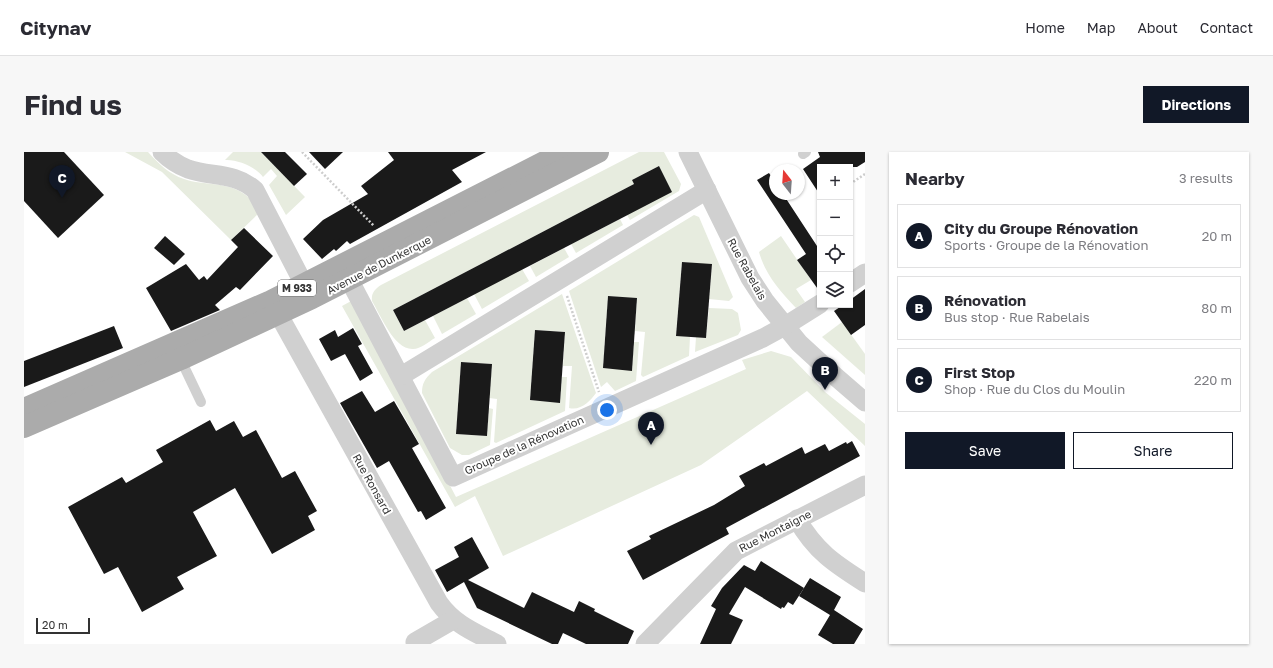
<!DOCTYPE html>
<html lang="en">
<head>
<meta charset="utf-8">
<style>
	:root { --surface:#fff; --page:#f7f7f7; --text:#2b2b33; --muted:#7c7c81; --line:#e1e1e2; --accent:#111827 }
	body { margin:0; font-family:"Golos Text",sans-serif; background:var(--page); color:var(--text) }
	.controls { position:absolute; right:12px; top:12px; display:grid; overflow:hidden; border-radius:0px; box-shadow:0 1px 3px #0004 }
	.controls button { width:36px; height:36px; display:grid; place-items:center; padding:0; border:0; border-bottom:1px solid var(--line); background:var(--surface); color:var(--text); font:20px sans-serif }
	.compass { position:absolute; left:745px; top:12px; width:36px; height:36px; border-radius:50%; background:var(--surface); box-shadow:0 1px 3px #0004; rotate:343deg }
	.scale { position:absolute; left:12px; bottom:10px; width:54px; box-sizing:border-box; padding-left:4px; border:2px solid #333; border-top:0; font-size:11px; line-height:14px; white-space:nowrap; color:#333; -webkit-text-stroke:3px #fff; paint-order:stroke }
	.you { position:absolute; left:583px; top:258px; width:14px; height:14px; margin:-10px; border:3px solid #fff; border-radius:50%; background:#1a73e8; box-shadow:0 0 0 6px #1a73e833 }
	.badge { display:grid; place-items:center; width:26px; height:26px; border-radius:50%; background:var(--accent); color:#fff; font-size:13px; font-weight:700 }
	.pin { position:absolute; translate:-50% -33px; filter:drop-shadow(0 1px 2px #0008) }
	.pin::after { content:''; position:absolute; top:21px; width:14px; height:12px; background:inherit; clip-path:polygon(0 0,100% 0,50% 100%) }
	.list { margin:0; padding:0; list-style:none }
	h2 { display:flex; justify-content:space-between; align-items:center; height:52px; margin:0; padding:0 16px; font-size:17px }
	h2 small { font-size:13px; font-weight:400; color:var(--muted) }
	.list li { display:grid; grid-template-columns:26px 1fr auto; gap:12px; align-items:center; box-sizing:border-box; height:64px; margin:0 8px 8px; padding:0 8px; border:1px solid var(--line); border-radius:0px }
	.list b { display:block; font-size:15px; white-space:nowrap }
	.list p { margin:0; font-size:13px; white-space:nowrap; color:var(--muted) }
	.list em { font-size:13px; font-style:normal; color:var(--muted) }
	.actions { display:flex; gap:8px; padding:12px 16px }
	.actions a { flex:1; padding:9px 0; border:1px solid var(--accent); border-radius:0px; text-align:center; font-size:14px; color:var(--accent) }
	.actions .main { background:var(--accent); color:#fff }
	.icon { flex:none; width:22px; height:22px; fill:none; stroke:currentColor; stroke-width:2; stroke-linecap:round; stroke-linejoin:round }
	.map { position:relative; flex:none; width:841px; height:492px; overflow:hidden; border-radius:0px }
	header { display:flex; align-items:center; gap:24px; box-sizing:border-box; height:56px; padding:0 20px; background:var(--surface); border-bottom:1px solid var(--line) }
	header strong { font-size:19px }
	nav { display:flex; gap:22px; margin-inline-start:auto; font-size:14px }
	.intro { display:flex; align-items:center; justify-content:space-between; box-sizing:border-box; height:96px; padding:0 24px }
	h1 { margin:0; font-size:28px }
	.button { padding:10px 18px; border-radius:0px; background:var(--accent); color:#fff; font-size:14px; font-weight:700 }
	main { display:flex; gap:24px; padding:0 24px }
	aside { flex:1; background:var(--surface); border-radius:0px; box-shadow:0 1px 3px #0004 }
	.map>svg:first-child { display:block }
	.green { fill:#e7ecdf }
	.building { fill:#1a1a1a }
	.lines { fill:none; stroke-linecap:round; stroke-linejoin:round }
	.path { stroke:#cdcdcd; stroke-width:2.5; stroke-dasharray:2 2; stroke-linecap:butt }
	.lane { stroke:#d0d0d0; stroke-width:10 }
	.street { stroke:#d0d0d0; stroke-width:19 }
	.primary { stroke:#ababab; stroke-width:22 }
	.labels { text-anchor:middle; stroke-width:4; stroke-linejoin:round; paint-order:stroke }
	.shield { fill:#fff; stroke:#707070; stroke-width:1 }
	.shield-label { font-size:10px; font-weight:bold; fill:#333 }
	.street-label { font-size:11px; fill:#333; stroke:#fff }
</style>
</head>
<body>
<header>
<strong>Citynav</strong>
<nav><a>Home</a><a>Map</a><a>About</a><a>Contact</a></nav>
</header>
<div class="intro"><h1>Find us</h1><a class="button">Directions</a></div>
<main>
<div class="map">
<svg width="841" height="492" viewBox="0 0 841 492">
	<rect width="100%" height="100%" fill="#fff"/>
	<g class="green">
		<path d="M101 0H124C135 12 145 22 160 27 180 34 205 29 223 44 228 48 231 56 234 62L207 88 138 20Z"/>
		<path d="M209 0H237L281 45 262 63 245 33 253 24 247 17 239 25C232 15 213 7 201 8Z"/>
		<path d="M615 0H640L657 32 655 39 606 68 603 63 635 14 608 28 610 32 369 158 380 179 401 168 411 186C404 190 397 197 389 197 370 198 356 162 348 149 347 141 351 137 357 133Z"/>
		<polygon points="670,63 675,65 709,145 705,149 685,147 688,113 658,110 652,183 666,185 665,204 619,225 617,223 621,180 611,179 613,147 584,144 579,216 608,218 610,190 615,190 612,229 591,239 583,230 577,235 545,139"/>
		<polygon points="596,67 599,73 552,101 547,92"/>
		<path d="M757 84 787 128 772 137 781 150 772 156C756 139 741 122 735 100Z"/>
		<polygon points="540,96 545,105 512,125 506,114"/>
		<polygon points="498,117 505,129 458,157 450,142"/>
		<path d="M538 142 572 241C566 249 557 259 545 256L548 214H539L541 180 511 178 506 248 536 250 538 225H543L541 259 472 291 470 290 473 247 465 246 468 212 437 210 432 282 463 284 465 256 469 257 466 293 445 303H438L426 296 398 241C398 231 401 227 408 220Z"/>
		<polygon points="443,146 452,162 418,182 409,164"/>
		<polygon points="329,148 432,345 722,217 718,208 747,199 767,205 801,240 841,272 841,294 783,239 677,313 479,404 451,344 431,355 318,154"/>
		<polygon points="685,156 708,157 714,161 717,178 714,183 671,200 672,185 682,186"/>
		<polygon points="818,170 841,202 841,223 798,185"/>
	</g>
	<g class="building">
		<polygon points="0,0 40,0 80,43 34,86 0,49"/>
		<polygon points="237,0 261,0 283,22 270,34"/>
		<polygon points="285,0 319,0 301,17"/>
		<polygon points="364,0 462,0 428,18 438,30 326,92 323,89 312,99 310,97 298,107 279,87 299,68 344,42 337,34 370,8"/>
		<polygon points="794,0 841,0 841,10 833,15 796,15 796,43 779,17 796,5"/>
		<polygon points="635,14 648,40 380,179 369,158 610,32 608,28"/>
		<polygon points="745,21 751,30 751,42 759,42 793,94 796,92 796,140 773,108 782,102 733,28"/>
		<polygon points="220,76 249,104 216,138 212,135 191,153 196,158 147,179 122,136 162,112 175,128 180,124 183,128 214,95 207,88"/>
		<polygon points="141,84 161,102 150,113 130,96"/>
		<polygon points="658,110 688,112 682,186 652,184"/>
		<polygon points="841,137 841,173 827,183 810,159 819,153 826,153 826,148"/>
		<polygon points="584,144 613,146 608,219 579,216"/>
		<polygon points="90,174 99,196 0,235 0,209"/>
		<polygon points="329,176 338,192 334,194 349,221 336,229 321,202 307,209 295,187 311,178 314,185"/>
		<polygon points="511,178 541,180 536,251 506,248"/>
		<polygon points="437,210 468,212 463,284 432,282"/>
		<polygon points="338,239 351,260 370,249 395,292 388,296 422,356 402,368 397,359 394,360 365,309 353,316 316,251"/>
		<polygon points="186,268 192,279 210,269 219,285 232,278 258,326 271,319 293,359 284,364 291,378 248,402 211,336 169,360 193,404 153,425 160,437 118,460 94,415 80,422 44,355 98,325 102,331 139,310 132,298"/>
		<polygon points="828,289 836,304 702,376 705,382 619,428 603,399 627,387 625,384 690,353 721,334 715,324 740,311 742,314 778,295 781,302 801,292 805,299 822,290 823,292"/>
		<polygon points="448,385 465,416 444,428 500,456 508,440 550,460 555,449 571,457 570,459 610,479 604,492 562,492 539,481 534,492 528,492 453,456 440,430 423,440 411,418 435,405 430,395"/>
		<polygon points="737,409 780,436 769,453 764,450 760,456 758,455 757,457 721,435 705,462 719,468 707,492 676,492 692,457 687,454 698,436 720,413 731,419"/>
		<polygon points="786,426 817,445 810,458 839,477 830,492 809,492 794,483 806,463 775,444"/>
	</g>
	<g class="lines">
		<g class="path">
			<polyline points="278,0 350,74"/>
			<polyline points="826,32 841,22"/>
			<polyline points="543,144 575,240"/>
		</g>
		<g class="lane">
			<polyline points="779,2 782,0"/>
			<polyline points="156,206 177,250"/>
		</g>
		<g class="street">
			<path d="M138 0C145 7 154 13 164 17 187 25 211 20 231 38L287 146"/>
			<polyline points="664,0 726,126 741,149 775,191 812,225 841,250"/>
			<polyline points="318,114 429,325 739,186 761,174 796,152"/>
			<polyline points="826,131 841,121"/>
			<path d="M247 149 415 451C431 473 450 480 473 492"/>
			<polyline points="377,224 683,38"/>
			<path d="M773 367C791 399 811 412 841 431"/>
			<polyline points="392,492 391,490 429,468"/>
			<polyline points="621,492 712,399 841,333"/>
		</g>
		<g class="primary">
			<polyline points="0,257 247,149 540,0"/>
			<polyline points="0,275 157,207 288,146 574,0"/>
		</g>
	</g>
	<g class="labels">
		<rect class="shield" x="254" y="128" width="38" height="16" rx="3"/>
		<g class="shield-label">
			<text x="273" y="140">M 933</text>
		</g>
		<g class="street-label">
			<text transform="translate(355 113) rotate(-27)" y="4">Avenue de Dunkerque</text>
			<text transform="translate(723 117) rotate(61)" y="4">Rue Rabelais</text>
			<text transform="translate(500 293) rotate(-24)" y="4">Groupe de la Rénovation</text>
			<text transform="translate(348 332) rotate(61)" y="4">Rue Ronsard</text>
			<text transform="translate(751 379) rotate(-27)" y="4">Rue Montaigne</text>
		</g>
	</g>
</svg>
<div class="controls">
<button>+</button>
<button>−</button>
<button><svg class="icon" aria-label="locate" viewBox="0 0 24 24"><circle cx="12" cy="12" r="6"/><path d="M12 2v4M12 18v4M2 12h4M18 12h4"/></svg></button>
<button><svg class="icon" aria-label="layers" viewBox="0 0 24 24"><path d="M12 4l9 5-9 5-9-5zM3 14l9 5 9-5"/></svg></button>
</div>
<svg class="compass" viewBox="-18 -18 36 36"><path d="M0-13l5 13h-10z" fill="#e53935"/><path d="M0 13l5-13h-10z" fill="#7c7c81"/></svg>
<div class="scale">20 m</div>
<div class="you"></div>
<div class="pin badge" style="left:627px;top:293px">A</div>
<div class="pin badge" style="left:801px;top:238px">B</div>
<div class="pin badge" style="left:38px;top:46px">C</div>
</div>
<aside>
<h2>Nearby<small>3 results</small></h2>
<ul class="list">
<li><span class="badge">A</span><div><b>City du Groupe Rénovation</b><p>Sports · Groupe de la Rénovation</p></div><em>20 m</em></li>
<li><span class="badge">B</span><div><b>Rénovation</b><p>Bus stop · Rue Rabelais</p></div><em>80 m</em></li>
<li><span class="badge">C</span><div><b>First Stop</b><p>Shop · Rue du Clos du Moulin</p></div><em>220 m</em></li>
</ul>
<div class="actions"><a class="main">Save</a><a>Share</a></div>
</aside>
</main>
</body>
</html>
